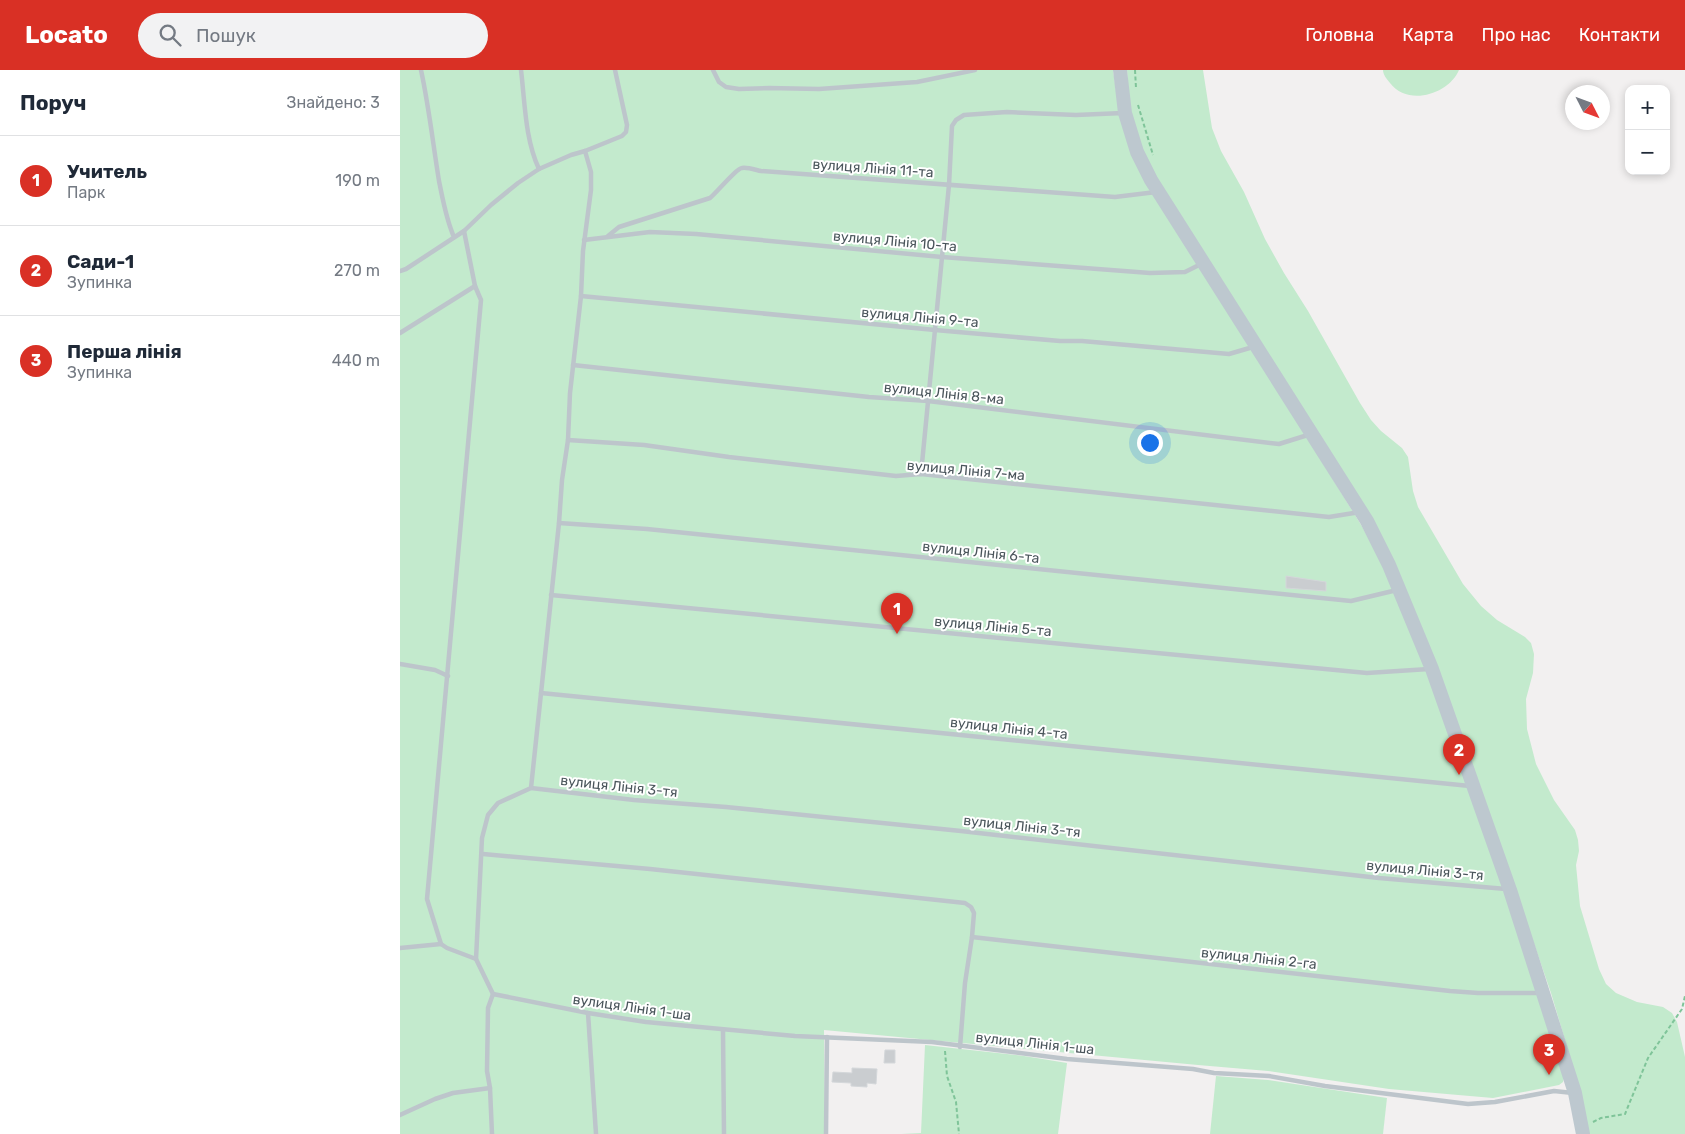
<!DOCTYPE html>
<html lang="uk">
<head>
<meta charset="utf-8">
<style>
	:root { --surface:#fff; --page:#f2f2f3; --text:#1f2937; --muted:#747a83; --line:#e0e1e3; --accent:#d93025 }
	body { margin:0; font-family:Rubik,sans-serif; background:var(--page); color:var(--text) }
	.controls { position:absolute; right:15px; top:15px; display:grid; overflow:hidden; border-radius:10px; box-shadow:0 2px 8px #0003 }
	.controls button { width:45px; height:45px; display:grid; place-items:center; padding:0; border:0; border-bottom:1px solid var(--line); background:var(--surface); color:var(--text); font:25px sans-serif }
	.compass { position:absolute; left:1165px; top:15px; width:45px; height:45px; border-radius:50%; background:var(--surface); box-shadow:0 2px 8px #0003; rotate:132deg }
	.you { position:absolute; left:749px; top:372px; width:18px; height:18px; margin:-12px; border:4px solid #fff; border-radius:50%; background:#1a73e8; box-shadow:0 0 0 8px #1a73e833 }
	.badge { display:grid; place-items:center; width:32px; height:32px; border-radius:50%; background:var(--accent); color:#fff; font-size:16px; font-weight:700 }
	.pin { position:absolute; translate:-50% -41px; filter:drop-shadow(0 1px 2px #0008) }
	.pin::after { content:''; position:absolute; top:26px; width:18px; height:15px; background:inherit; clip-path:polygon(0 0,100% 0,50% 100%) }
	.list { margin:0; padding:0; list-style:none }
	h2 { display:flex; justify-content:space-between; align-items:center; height:65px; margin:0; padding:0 20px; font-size:21px }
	h2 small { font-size:16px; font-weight:400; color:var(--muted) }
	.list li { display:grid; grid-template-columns:32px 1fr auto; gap:15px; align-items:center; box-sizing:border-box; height:90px; padding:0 20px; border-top:1px solid var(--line) }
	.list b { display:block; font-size:19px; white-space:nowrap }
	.list p { margin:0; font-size:16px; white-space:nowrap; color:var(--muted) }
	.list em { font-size:16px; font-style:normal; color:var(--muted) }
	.icon { flex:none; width:28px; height:28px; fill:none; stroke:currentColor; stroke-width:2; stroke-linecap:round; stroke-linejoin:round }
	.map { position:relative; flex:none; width:1285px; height:1064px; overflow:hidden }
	header { display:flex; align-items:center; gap:30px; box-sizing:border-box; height:70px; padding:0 25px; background:var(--accent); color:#fff }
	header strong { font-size:24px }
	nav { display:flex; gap:28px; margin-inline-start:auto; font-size:18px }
	.search { width:350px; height:45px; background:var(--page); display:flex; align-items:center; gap:12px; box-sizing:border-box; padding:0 18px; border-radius:28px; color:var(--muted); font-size:19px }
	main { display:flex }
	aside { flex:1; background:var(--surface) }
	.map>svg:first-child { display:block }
	.green { fill:#c3eacd }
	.building { fill:#cacdd0; stroke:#d4d7da }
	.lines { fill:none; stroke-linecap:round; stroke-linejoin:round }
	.path { stroke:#7fc499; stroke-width:2; stroke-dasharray:4 2.5; stroke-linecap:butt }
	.service { stroke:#bdc5cb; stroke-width:4.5 }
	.secondary { stroke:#bdc8cf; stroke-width:14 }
	.labels { text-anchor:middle; stroke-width:4; stroke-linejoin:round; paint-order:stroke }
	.street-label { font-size:14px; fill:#4a555b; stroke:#fff }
</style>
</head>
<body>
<header>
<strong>Locato</strong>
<div class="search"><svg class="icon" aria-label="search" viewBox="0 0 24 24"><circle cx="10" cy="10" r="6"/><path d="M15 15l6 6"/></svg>Пошук</div>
<nav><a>Головна</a><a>Карта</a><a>Про нас</a><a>Контакти</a></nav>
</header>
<main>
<aside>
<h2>Поруч<small>Знайдено: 3</small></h2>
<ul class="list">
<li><span class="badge">1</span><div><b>Учитель</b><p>Парк</p></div><em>190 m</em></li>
<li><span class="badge">2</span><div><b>Сади-1</b><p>Зупинка</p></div><em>270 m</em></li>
<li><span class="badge">3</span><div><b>Перша лінія</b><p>Зупинка</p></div><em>440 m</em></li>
</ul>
</aside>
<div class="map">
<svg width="1285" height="1064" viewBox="0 0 1285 1064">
	<rect width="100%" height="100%" fill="#f2f0f0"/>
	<g class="green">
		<polygon points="0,0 713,0 719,41 731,83 963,458 983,496 1026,595 1108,827 1164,1007 1163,1012 1159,1015 1093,1028 989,1019 868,1001 798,995 424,960 425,1064 0,1064"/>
		<polygon points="727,0 803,0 812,58 821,81 844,122 865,169 884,203 908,241 960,333 971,350 981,361 1002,378 1008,387 1013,421 1018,437 1063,514 1081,536 1097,550 1125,567 1131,573 1134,584 1133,603 1126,629 1127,659 1136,694 1154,730 1175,760 1178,770 1179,781 1176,795 1180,836 1199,899 1206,914 1216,923 1237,932 1263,937 1272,943 1277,952 1285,987 1285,1064 1189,1064 1180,1020 1151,923 1117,824 994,493 756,107 742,80 730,41"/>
		<path d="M983 0H1059C1049 24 1008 37 990 13 987 9 983 5 983 0Z"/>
		<polygon points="525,975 624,986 667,993 658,1064 501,1064 521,1063"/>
		<polygon points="816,1006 868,1010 987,1028 983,1064 810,1064"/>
	</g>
	<g class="building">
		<polygon points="886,506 926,512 926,521 886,518"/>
		<polygon points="485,980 495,980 495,993 484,993"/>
		<polygon points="452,998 477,999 476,1014 467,1013 467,1017 451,1016 451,1013 432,1012 433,1002 452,1003"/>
	</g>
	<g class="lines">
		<g class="path">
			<polyline points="735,0 736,18"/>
			<polyline points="738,35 753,85"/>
			<polyline points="545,981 547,1006 556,1032 559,1064"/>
			<polyline points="1193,1052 1201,1048 1225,1044 1248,988 1282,939 1285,926"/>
		</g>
		<g class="service">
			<path d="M21 0C29 37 33 74 39 111 43 130 46 149 54 167"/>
			<path d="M121 0C125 33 125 69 139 99"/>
			<polyline points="313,0 319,12 326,17 339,19 369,18 419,19 517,12 575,0"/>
			<polyline points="64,161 75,216 81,230 27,829 41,874 47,878 76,889"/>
			<path d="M208 166 219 157 310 128C317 122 337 98 342 98 347 97 356 100 361 101L715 127 756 122"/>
			<polyline points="184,170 250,162 296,164 542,187 750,203 785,202 801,194"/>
			<polyline points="0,201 6,199 64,161 91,135 118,113 139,99 171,85 185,81 222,66 226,62 227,55 215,0"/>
			<polyline points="181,226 535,260 660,271 682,271 829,284 853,277"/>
			<polyline points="0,263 75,216"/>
			<polyline points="173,295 469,327 528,331 879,374 911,364"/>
			<polyline points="168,370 244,375 329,387 496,406 521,404 929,447 960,442"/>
			<polyline points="521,404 549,115 552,56 556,50 564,45 607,42 676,45 723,43"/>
			<polyline points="159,453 247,459 951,531 997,520"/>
			<polyline points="151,525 967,603 1029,599"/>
			<polyline points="0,594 35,600 48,606"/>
			<polyline points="141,623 1070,716"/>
			<polyline points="131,718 234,730 326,737 561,761 979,808 1106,819"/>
			<polyline points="83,784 250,799 565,833 571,837 574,843 572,867 565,913 560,977"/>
			<polyline points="572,867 1050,921 1078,923 1140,923"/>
			<polyline points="0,878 41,874"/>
			<polyline points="93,924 188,943 246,952 395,966 532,972 667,989 793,999 814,1003 869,1006 925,1016 1068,1034 1095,1032 1154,1021 1173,1023"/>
			<polyline points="188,943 196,1064"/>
			<polyline points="323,960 324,1064"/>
			<polyline points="0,1045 35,1029 53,1023 90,1018"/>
			<polyline points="92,1064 90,1018 87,1001 88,938 93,924 76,889 82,768 88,745 98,733 131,718 159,453 162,410 168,370 170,323 181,226 183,181 191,120 191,102 185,81"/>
			<polyline points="426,1064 427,967"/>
		</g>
		<polyline class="secondary" points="720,0 725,43 737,82 751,110 967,451 989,495 1032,599 1110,820 1175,1023 1183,1064"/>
	</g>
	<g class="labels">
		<g class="street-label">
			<text transform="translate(473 98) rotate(4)" y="5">вулиця Лінія 11-та</text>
			<text transform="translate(495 171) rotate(5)" y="5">вулиця Лінія 10-та</text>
			<text transform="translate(520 247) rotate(5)" y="5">вулиця Лінія 9-та</text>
			<text transform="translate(544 323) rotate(6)" y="5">вулиця Лінія 8-ма</text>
			<text transform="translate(566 400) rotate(5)" y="5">вулиця Лінія 7-ма</text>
			<text transform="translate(581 482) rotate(6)" y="5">вулиця Лінія 6-та</text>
			<text transform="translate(593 556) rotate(5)" y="5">вулиця Лінія 5-та</text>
			<text transform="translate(609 658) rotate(6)" y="5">вулиця Лінія 4-та</text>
			<text transform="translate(219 716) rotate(6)" y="5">вулиця Лінія 3-тя</text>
			<text transform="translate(622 756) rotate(6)" y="5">вулиця Лінія 3-тя</text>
			<text transform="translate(1025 800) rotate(5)" y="5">вулиця Лінія 3-тя</text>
			<text transform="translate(859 888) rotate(6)" y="5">вулиця Лінія 2-га</text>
			<text transform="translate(232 937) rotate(8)" y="5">вулиця Лінія 1-ша</text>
			<text transform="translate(635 973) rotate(6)" y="5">вулиця Лінія 1-ша</text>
		</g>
	</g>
</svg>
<div class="controls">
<button>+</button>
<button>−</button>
</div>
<svg class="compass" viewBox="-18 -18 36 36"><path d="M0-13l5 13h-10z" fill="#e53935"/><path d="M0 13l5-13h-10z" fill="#747a83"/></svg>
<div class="you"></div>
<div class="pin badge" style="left:497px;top:564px">1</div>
<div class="pin badge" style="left:1059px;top:705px">2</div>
<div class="pin badge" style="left:1149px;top:1005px">3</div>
</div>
</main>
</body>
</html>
